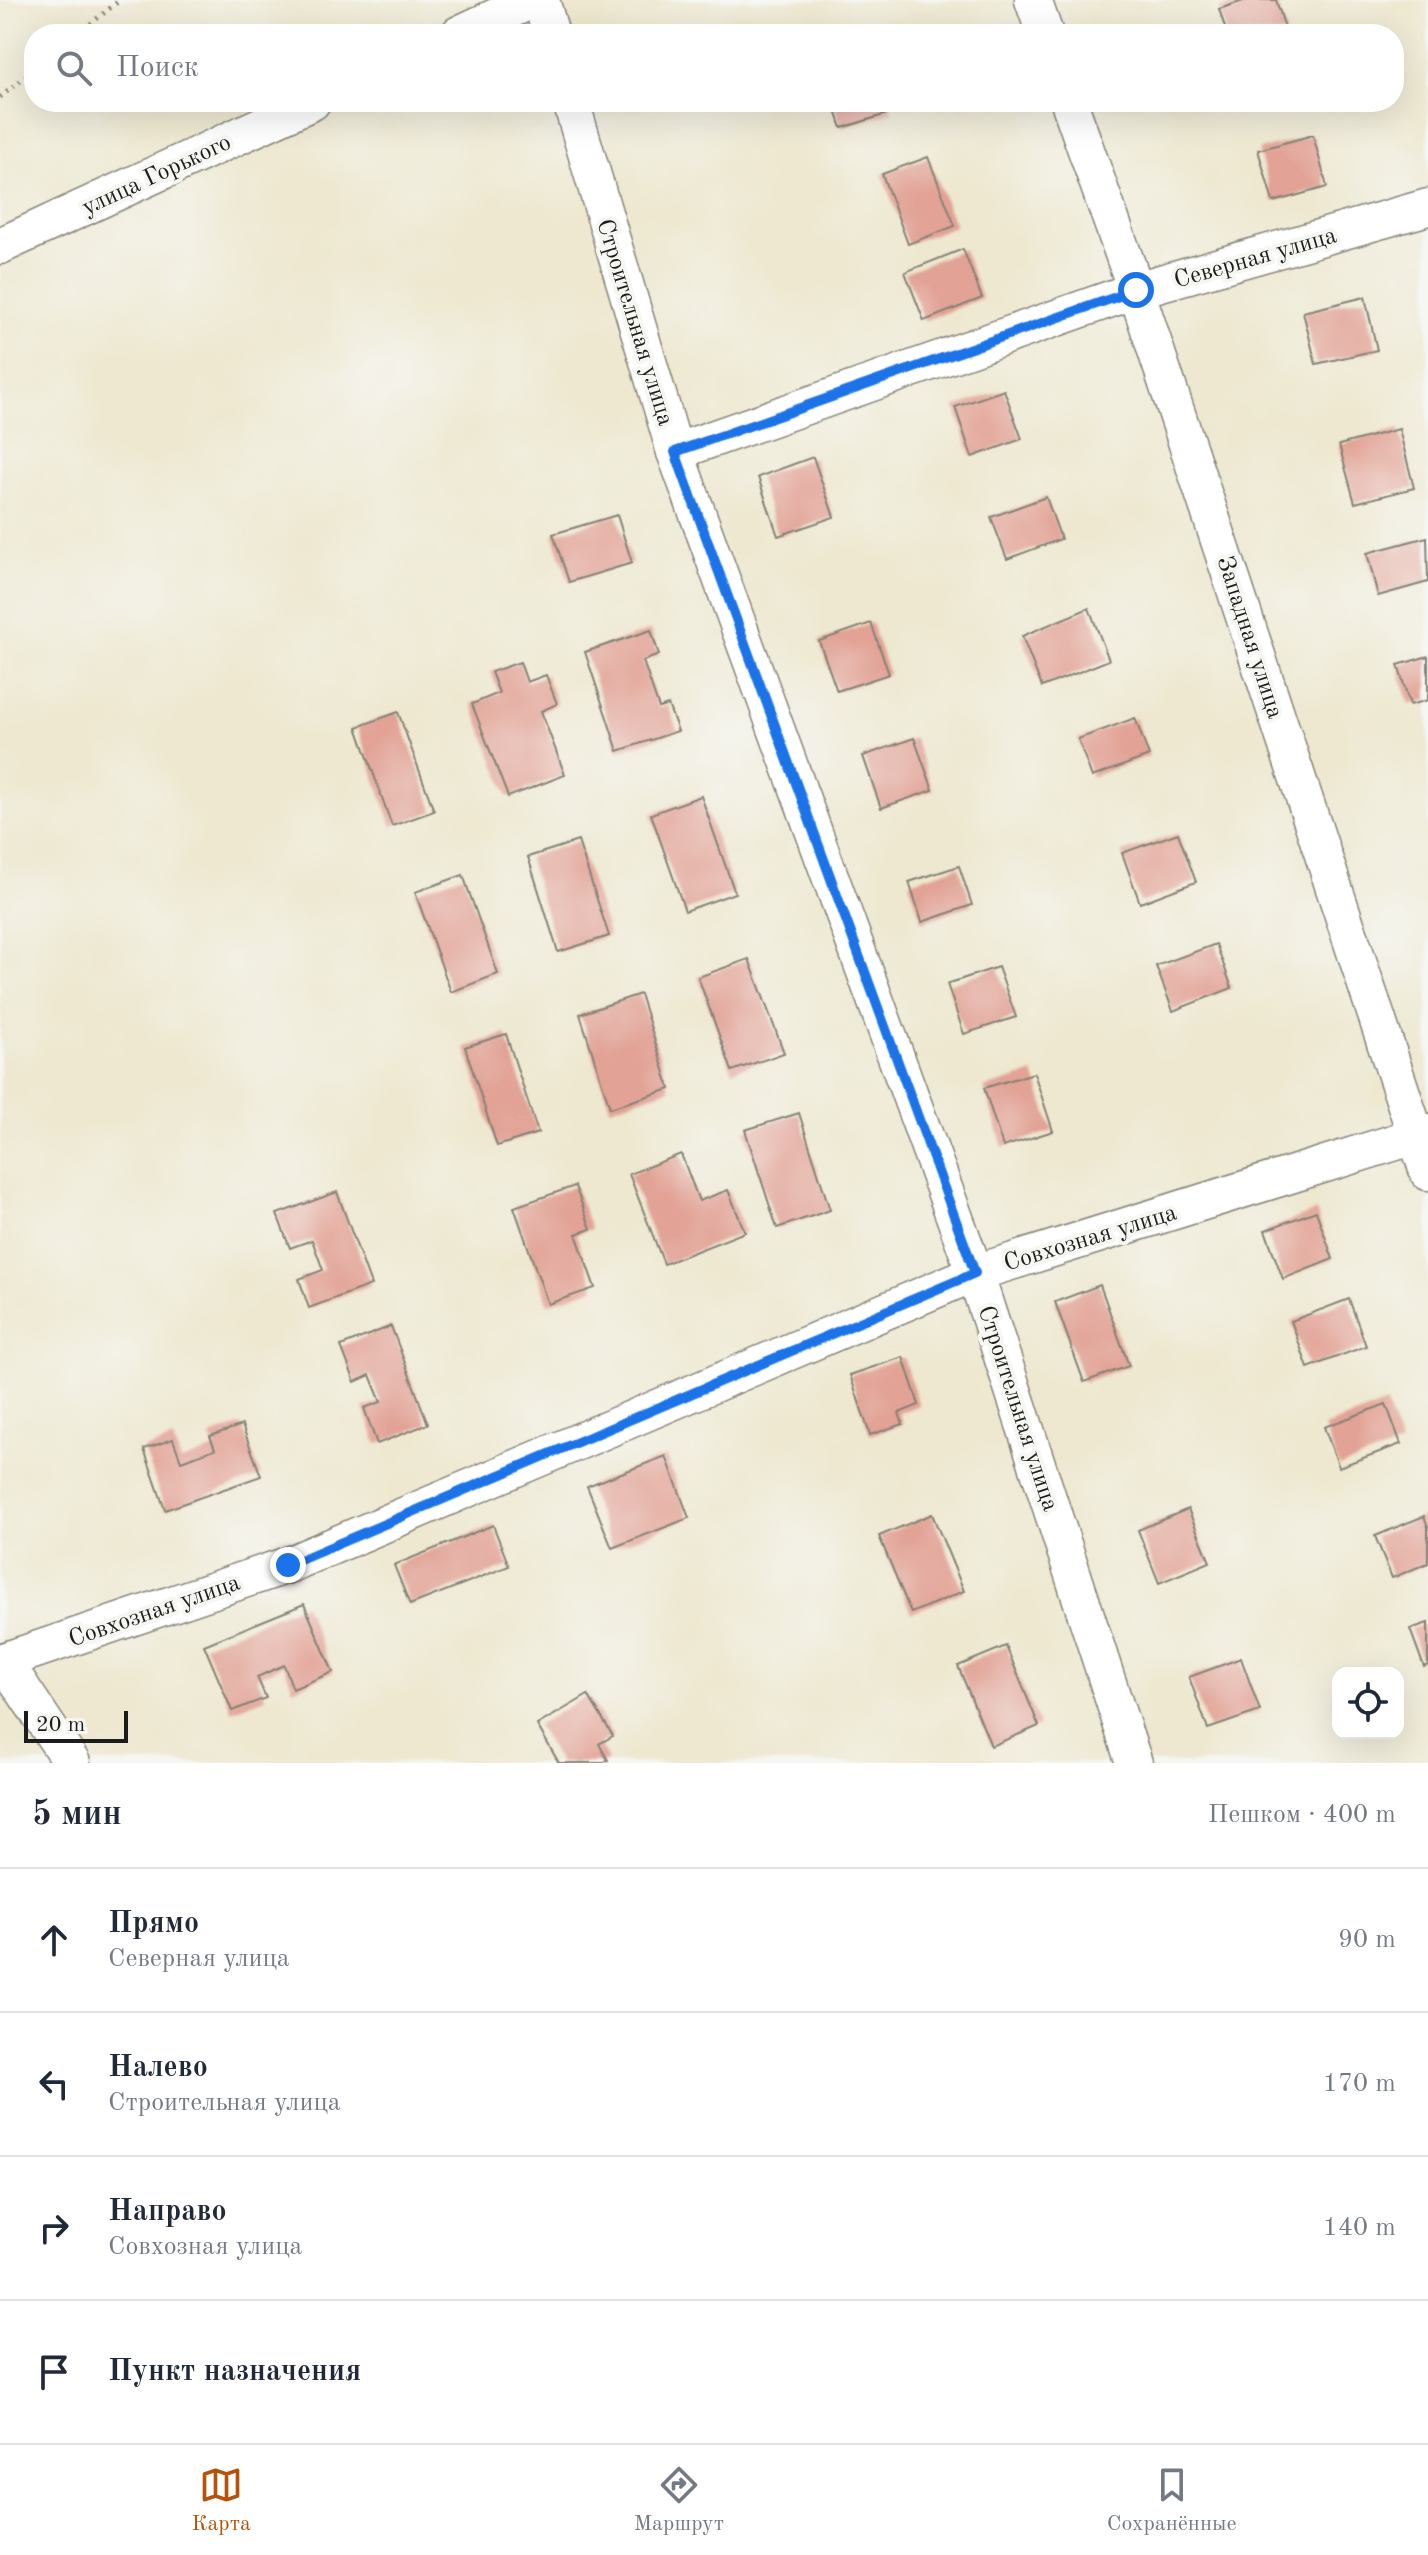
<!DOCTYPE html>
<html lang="ru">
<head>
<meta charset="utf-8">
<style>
	:root { --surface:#fff; --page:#f6f6f7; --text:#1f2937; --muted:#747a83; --line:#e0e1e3; --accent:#b45309 }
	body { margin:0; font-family:"Old Standard TT",serif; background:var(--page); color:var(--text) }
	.controls { position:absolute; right:24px; bottom:24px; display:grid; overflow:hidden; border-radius:16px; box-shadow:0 8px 32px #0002 }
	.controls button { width:72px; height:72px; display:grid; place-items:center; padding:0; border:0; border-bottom:2px solid var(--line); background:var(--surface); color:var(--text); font:40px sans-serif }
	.scale { position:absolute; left:24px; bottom:20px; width:104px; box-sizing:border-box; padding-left:8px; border:4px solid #1c1c1c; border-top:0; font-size:22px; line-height:28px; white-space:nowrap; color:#1c1c1c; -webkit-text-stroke:6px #f6f6f2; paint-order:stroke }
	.stop { position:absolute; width:24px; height:24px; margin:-18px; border:6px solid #1a73e8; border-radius:50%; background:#fff }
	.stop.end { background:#1a73e8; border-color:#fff; box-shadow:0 2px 8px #0008 }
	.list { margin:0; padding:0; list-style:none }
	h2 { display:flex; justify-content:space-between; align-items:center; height:104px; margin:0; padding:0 32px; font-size:34px }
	h2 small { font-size:26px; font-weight:400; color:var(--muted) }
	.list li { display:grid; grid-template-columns:52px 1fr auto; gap:24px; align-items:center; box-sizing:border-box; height:144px; padding:0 32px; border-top:2px solid var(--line) }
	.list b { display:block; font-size:30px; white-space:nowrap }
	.list p { margin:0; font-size:26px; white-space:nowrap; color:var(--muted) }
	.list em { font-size:26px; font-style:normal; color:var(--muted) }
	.icon { flex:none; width:44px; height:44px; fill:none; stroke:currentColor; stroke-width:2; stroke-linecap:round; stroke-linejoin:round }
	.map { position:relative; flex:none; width:1428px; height:1763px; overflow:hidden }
	.search { position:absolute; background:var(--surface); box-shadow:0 8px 32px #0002; left:24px; right:24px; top:24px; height:88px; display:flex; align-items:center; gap:20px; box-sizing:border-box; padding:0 28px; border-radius:32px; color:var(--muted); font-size:30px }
	.sheet { height:680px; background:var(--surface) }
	nav { display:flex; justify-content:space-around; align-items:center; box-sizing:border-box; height:112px; border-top:2px solid var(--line); background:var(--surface); font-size:22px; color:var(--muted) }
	nav a { display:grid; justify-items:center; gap:4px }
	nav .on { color:var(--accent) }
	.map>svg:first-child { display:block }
	.building { fill:#e2a295 }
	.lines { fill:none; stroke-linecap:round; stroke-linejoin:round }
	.minor-casing { stroke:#858276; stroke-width:39 }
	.path { stroke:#858276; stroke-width:5; stroke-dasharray:2 6; stroke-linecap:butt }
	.minor { stroke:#fff; stroke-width:36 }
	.route { stroke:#1a73e8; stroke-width:10 }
	.labels { text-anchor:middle; stroke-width:8; stroke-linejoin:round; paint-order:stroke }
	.street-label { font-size:24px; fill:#1c1c1c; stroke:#f6f6f2 }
</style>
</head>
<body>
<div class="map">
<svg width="1428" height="1763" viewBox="0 0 1428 1763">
	<rect width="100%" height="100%" fill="#f6f6f2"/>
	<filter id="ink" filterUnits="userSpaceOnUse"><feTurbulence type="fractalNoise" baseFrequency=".0125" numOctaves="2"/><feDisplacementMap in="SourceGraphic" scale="16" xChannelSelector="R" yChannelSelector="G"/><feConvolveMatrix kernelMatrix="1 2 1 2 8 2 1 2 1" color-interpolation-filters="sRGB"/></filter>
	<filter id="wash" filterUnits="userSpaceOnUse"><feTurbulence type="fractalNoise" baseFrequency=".006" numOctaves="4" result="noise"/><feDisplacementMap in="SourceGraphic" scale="32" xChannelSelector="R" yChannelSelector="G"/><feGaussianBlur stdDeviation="1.8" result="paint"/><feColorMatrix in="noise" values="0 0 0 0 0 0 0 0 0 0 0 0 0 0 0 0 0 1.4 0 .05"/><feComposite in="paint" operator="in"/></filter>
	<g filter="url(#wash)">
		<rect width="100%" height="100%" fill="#eee8d0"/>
		<g id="blocks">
			<g class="building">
				<polygon points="1246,0 1276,0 1287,34 1227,34 1219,9"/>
				<polygon points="833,102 889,102 893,112 842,128"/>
				<polygon points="1313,135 1327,187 1273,202 1258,150"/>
				<polygon points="928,157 955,226 908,244 882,174"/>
				<polygon points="963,249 982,298 924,321 905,272"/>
				<polygon points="1365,297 1377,350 1316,364 1303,312"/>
				<polygon points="1004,390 1022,439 972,457 955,407"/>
				<polygon points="1399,429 1414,488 1355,503 1339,445"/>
				<polygon points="813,457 834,517 778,536 758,477"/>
				<polygon points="1046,497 1061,539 1007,559 991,517"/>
				<polygon points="617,515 632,563 569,582 553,534"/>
				<polygon points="1427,537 1428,582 1378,596 1367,553"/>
				<polygon points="1089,608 1109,660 1042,687 1022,636"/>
				<polygon points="871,623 889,674 837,691 819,641"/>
				<polygon points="651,630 659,655 643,661 659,708 668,705 678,731 618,751 585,652"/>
				<polygon points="1428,656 1428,700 1410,705 1398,665"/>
				<polygon points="520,662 527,682 546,675 557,704 541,711 565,775 508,797 472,704 499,693 491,672"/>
				<polygon points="398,712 434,811 392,826 357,727"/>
				<polygon points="1135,718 1149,756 1092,777 1078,739"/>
				<polygon points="914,738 933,790 881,808 863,756"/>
				<polygon points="701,796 735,893 685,911 651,814"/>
				<polygon points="1178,833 1196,882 1140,903 1122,853"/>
				<polygon points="578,841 609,936 558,952 528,857"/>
				<polygon points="959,866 972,905 922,922 909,882"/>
				<polygon points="463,875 498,974 451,992 415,892"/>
				<polygon points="1216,944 1232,988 1173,1011 1156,966"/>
				<polygon points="749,959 784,1053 732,1071 698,977"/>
				<polygon points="998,967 1016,1017 964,1034 947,984"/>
				<polygon points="640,994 670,1089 610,1108 580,1014"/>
				<polygon points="506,1034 538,1133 497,1146 465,1047"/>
				<polygon points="1034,1073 1053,1131 1003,1147 984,1088"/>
				<polygon points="799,1113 830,1210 777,1228 745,1130"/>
				<polygon points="681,1154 699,1201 728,1190 745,1232 664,1264 629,1174"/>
				<polygon points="575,1186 591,1229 576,1234 595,1288 548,1304 514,1207"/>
				<polygon points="337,1192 371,1285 309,1308 299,1279 323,1270 312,1240 290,1248 277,1214"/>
				<polygon points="1316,1211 1333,1259 1283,1279 1265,1230"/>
				<polygon points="1100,1285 1129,1366 1084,1382 1055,1302"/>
				<polygon points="1349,1299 1366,1346 1308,1368 1291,1321"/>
				<polygon points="391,1326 428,1424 377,1444 364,1408 381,1402 370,1375 355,1382 341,1346"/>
				<polygon points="903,1357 919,1405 899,1413 903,1424 870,1435 850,1375"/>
				<polygon points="1386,1404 1401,1444 1339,1467 1324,1427"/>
				<polygon points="242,1425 261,1476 165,1510 144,1449 173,1439 181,1461 215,1449 210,1436"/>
				<polygon points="666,1456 689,1518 612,1548 587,1486"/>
				<polygon points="1188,1509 1210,1562 1159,1583 1138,1530"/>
				<polygon points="932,1514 964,1591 911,1613 879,1536"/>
				<polygon points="1424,1516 1428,1527 1428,1563 1392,1578 1375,1536"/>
				<polygon points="493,1525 509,1566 410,1605 394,1565"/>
				<polygon points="304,1604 333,1672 293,1689 284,1665 257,1677 266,1698 232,1711 204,1645"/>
				<polygon points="1428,1623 1428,1665 1424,1667 1410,1629"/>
				<polygon points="1006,1646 1039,1726 991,1746 958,1666"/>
				<polygon points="1241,1658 1260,1711 1208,1729 1189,1677"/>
				<polygon points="588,1695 613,1736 599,1744 608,1760 602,1763 559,1763 537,1725"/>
			</g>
		</g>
	</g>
	<g filter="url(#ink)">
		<use href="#blocks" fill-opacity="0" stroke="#858276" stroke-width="2"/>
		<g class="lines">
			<defs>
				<g id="minor">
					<polyline points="541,0 551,34"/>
					<polyline points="1033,0 1045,34"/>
					<polyline points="459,34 532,0"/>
					<polyline points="571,102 675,452 975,1273 1134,1763"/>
					<polyline points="1069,102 1136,290 1428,1172"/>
					<polyline points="0,246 312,102"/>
					<polyline points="675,452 1136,290 1428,207"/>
					<polyline points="4,1661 72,1763"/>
					<polyline points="0,1662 288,1565 975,1273 1428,1132"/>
				</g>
			</defs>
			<use href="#minor" class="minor-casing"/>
			<g class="path">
				<polyline points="78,34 120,0"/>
				<polyline points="0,97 34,70"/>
			</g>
			<use href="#minor" class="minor"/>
		</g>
	</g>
	<g class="lines" filter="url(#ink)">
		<polyline class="route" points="288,1565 975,1273 675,452 1136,290"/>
	</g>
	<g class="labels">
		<g class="street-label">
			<text transform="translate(156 174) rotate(-25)" y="8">улица Горького</text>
			<text transform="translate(1255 257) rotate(-16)" y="8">Северная улица</text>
			<text transform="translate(636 322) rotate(73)" y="8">Строительная улица</text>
			<text transform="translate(1251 637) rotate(72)" y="8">Западная улица</text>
			<text transform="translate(1090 1237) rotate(-17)" y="8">Совхозная улица</text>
			<text transform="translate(1019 1408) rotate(72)" y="8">Строительная улица</text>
			<text transform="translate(154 1610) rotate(-19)" y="8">Совхозная улица</text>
		</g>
	</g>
</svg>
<div class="controls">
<button><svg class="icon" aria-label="locate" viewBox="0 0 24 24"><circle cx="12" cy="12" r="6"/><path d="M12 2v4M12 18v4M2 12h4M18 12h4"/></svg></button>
</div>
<div class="scale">20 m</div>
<div class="stop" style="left:1136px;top:290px"></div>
<div class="stop end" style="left:288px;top:1565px"></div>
<div class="search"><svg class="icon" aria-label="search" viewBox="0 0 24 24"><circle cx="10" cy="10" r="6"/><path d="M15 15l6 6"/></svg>Поиск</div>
</div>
<section class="sheet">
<h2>5 мин<small>Пешком · 400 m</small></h2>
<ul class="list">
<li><svg class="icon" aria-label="ahead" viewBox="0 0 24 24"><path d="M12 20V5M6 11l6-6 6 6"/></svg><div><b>Прямо</b><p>Северная улица</p></div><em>90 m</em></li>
<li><svg class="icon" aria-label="left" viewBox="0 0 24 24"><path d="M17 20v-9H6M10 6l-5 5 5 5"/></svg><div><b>Налево</b><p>Строительная улица</p></div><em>170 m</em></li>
<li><svg class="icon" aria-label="right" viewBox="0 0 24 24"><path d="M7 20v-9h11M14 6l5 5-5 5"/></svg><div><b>Направо</b><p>Совхозная улица</p></div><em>140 m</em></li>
<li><svg class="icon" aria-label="arrive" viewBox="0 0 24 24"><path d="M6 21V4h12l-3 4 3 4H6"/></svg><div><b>Пункт назначения</b></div></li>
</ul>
</section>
<nav>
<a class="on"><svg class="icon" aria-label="map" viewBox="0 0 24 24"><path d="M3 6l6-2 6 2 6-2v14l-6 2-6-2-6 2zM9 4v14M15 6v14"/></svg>Карта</a>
<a><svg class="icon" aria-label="directions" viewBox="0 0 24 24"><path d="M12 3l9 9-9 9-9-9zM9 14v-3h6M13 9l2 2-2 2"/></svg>Маршрут</a>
<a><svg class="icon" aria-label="saved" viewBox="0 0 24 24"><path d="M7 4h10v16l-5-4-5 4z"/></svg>Сохранённые</a>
</nav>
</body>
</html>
